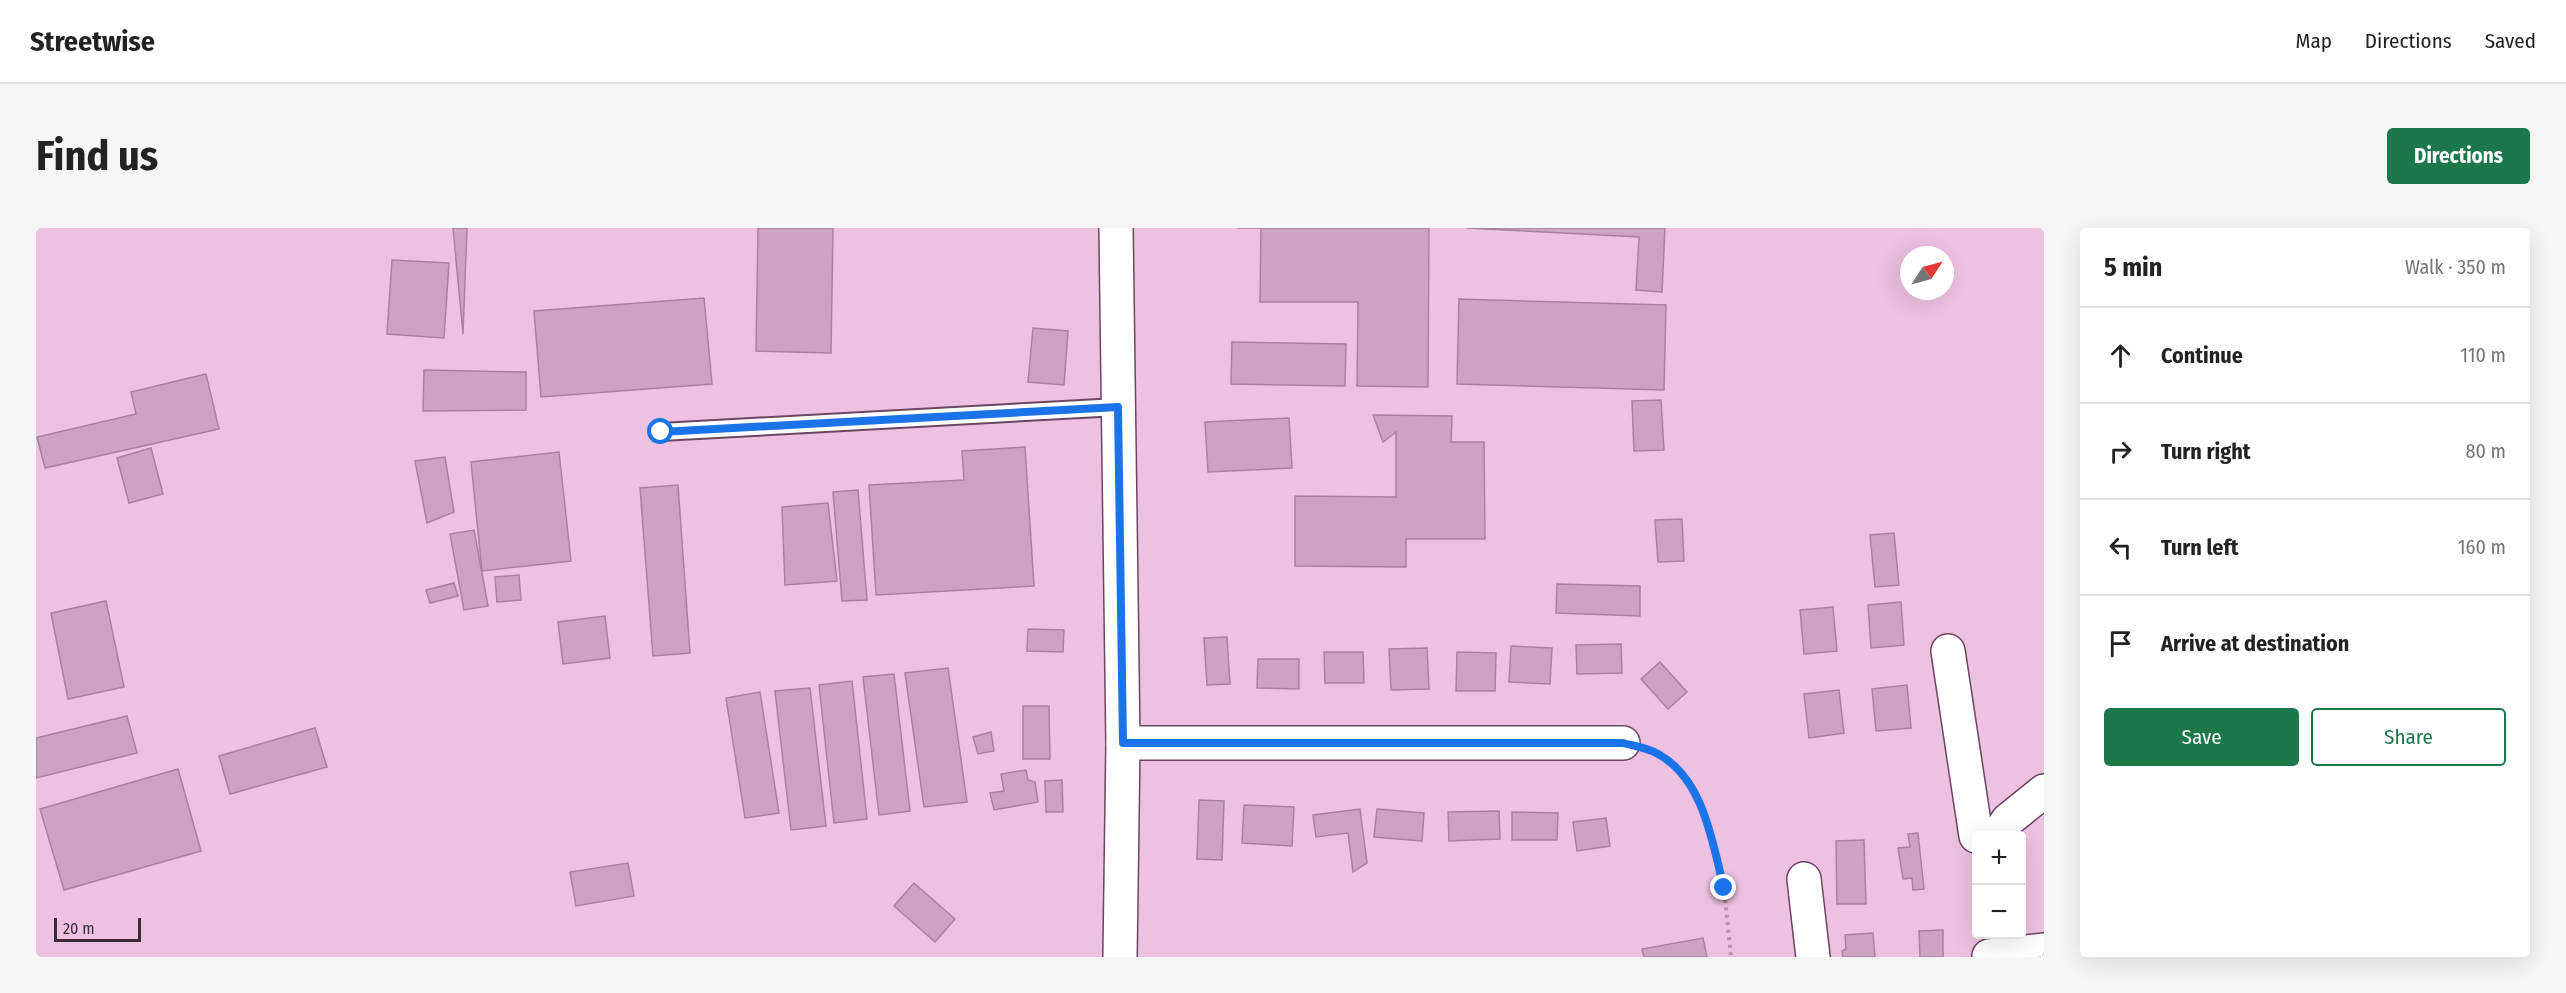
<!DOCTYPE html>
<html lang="en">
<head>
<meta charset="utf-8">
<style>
	:root { --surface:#fff; --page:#f6f6f6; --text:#222; --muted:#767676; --line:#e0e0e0; --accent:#1c774b }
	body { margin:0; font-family:"Fira Sans Condensed",sans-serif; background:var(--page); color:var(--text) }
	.controls { position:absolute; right:18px; bottom:18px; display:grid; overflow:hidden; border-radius:6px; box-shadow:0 6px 24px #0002 }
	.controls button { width:54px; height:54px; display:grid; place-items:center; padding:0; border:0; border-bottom:2px solid var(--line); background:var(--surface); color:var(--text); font:30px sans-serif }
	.compass { position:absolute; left:1864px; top:18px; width:54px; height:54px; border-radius:50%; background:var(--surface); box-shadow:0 6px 24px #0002; rotate:54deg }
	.scale { position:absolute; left:18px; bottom:15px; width:87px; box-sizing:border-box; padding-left:6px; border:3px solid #3c2b37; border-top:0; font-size:16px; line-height:21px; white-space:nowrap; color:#3c2b37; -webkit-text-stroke:4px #eec1e0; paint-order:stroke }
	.stop { position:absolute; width:18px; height:18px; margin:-14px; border:4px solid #1a73e8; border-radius:50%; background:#fff }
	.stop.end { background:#1a73e8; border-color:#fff; box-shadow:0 2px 6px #0008 }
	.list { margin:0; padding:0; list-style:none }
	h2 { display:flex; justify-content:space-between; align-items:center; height:78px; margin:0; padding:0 24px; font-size:26px }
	h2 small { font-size:20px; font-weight:400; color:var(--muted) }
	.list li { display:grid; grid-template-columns:39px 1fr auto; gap:18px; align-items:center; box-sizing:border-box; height:96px; padding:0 24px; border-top:2px solid var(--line) }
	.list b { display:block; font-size:22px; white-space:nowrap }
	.list em { font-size:20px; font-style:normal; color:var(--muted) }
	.actions { display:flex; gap:12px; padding:18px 24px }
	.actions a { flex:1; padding:14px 0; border:2px solid var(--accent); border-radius:6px; text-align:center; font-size:21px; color:var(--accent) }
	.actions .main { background:var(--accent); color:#fff }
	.icon { flex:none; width:33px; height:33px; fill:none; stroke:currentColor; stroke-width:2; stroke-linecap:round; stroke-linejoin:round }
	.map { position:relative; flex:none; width:2008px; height:729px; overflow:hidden; border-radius:6px }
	header { display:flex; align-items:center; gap:36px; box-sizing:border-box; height:84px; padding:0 30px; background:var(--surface); border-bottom:2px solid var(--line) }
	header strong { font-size:28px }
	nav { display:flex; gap:33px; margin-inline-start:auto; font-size:21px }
	.intro { display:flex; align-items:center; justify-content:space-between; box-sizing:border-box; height:144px; padding:0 36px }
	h1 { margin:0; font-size:42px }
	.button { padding:15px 27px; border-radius:6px; background:var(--accent); color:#fff; font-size:21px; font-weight:700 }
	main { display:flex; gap:36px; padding:0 36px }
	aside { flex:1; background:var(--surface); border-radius:6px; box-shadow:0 6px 24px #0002 }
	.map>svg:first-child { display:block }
	.building { fill:#cea3c1; stroke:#a9809d; stroke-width:1.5 }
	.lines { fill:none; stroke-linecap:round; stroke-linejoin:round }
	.service-casing { stroke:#6b4661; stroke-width:20 }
	.minor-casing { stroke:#6b4661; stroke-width:36 }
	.path { stroke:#b490a9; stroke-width:4; stroke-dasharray:3 4.5; stroke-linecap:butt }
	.service { stroke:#fff; stroke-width:16 }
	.minor { stroke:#fff; stroke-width:33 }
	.route { stroke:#1a73e8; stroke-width:8 }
</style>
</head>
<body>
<header>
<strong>Streetwise</strong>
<nav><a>Map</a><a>Directions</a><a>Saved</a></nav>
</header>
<div class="intro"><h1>Find us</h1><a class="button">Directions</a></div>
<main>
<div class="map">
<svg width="2008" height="729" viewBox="0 0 2008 729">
	<rect width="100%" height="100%" fill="#eec1e0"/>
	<g class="building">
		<polygon points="417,0 431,0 427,106"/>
		<polygon points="722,0 797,0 795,125 720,123"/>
		<polygon points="1201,0 1393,0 1392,159 1321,158 1322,74 1224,74 1225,0"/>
		<polygon points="1430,0 1629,0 1626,64 1600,62 1603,9"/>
		<polygon points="356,32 413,35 408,110 351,106"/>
		<polygon points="668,70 676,156 505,169 498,83"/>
		<polygon points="1423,71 1630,77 1628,162 1421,156"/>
		<polygon points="997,100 1032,103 1028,157 992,154"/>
		<polygon points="1196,114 1310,116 1309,158 1195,156"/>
		<polygon points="388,142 490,144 490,182 387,183"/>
		<polygon points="170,146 183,201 9,240 1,209 100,186 95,164"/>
		<polygon points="1625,172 1628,222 1598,223 1596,173"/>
		<polygon points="1337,187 1416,188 1415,214 1448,214 1449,311 1370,311 1370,339 1259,338 1259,268 1360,269 1360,204 1347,214"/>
		<polygon points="1253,190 1256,240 1172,244 1169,194"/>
		<polygon points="989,219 998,358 840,367 833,257 928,252 926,223"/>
		<polygon points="115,220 127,266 93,275 81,230"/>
		<polygon points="523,224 535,333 446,343 435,234"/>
		<polygon points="409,229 418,284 391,295 379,233"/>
		<polygon points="642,257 654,425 617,428 604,260"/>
		<polygon points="822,262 831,372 806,373 797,264"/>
		<polygon points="792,275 801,353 749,357 746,279"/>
		<polygon points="1646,291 1648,333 1622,334 1619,292"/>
		<polygon points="438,302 452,378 428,382 414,306"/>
		<polygon points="1858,305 1863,357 1839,359 1834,307"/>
		<polygon points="483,347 485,372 461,374 459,349"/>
		<polygon points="418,355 422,368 394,375 390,362"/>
		<polygon points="1521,356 1604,358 1604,388 1520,385"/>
		<polygon points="70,373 88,459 32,471 15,385"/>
		<polygon points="1865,374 1868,417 1835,420 1832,377"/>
		<polygon points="1797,379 1801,423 1768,426 1764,382"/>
		<polygon points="569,388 574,430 527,436 522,394"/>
		<polygon points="992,401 1028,402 1027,424 991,423"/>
		<polygon points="1191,409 1194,456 1171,457 1168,410"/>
		<polygon points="1585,416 1586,445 1541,446 1540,417"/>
		<polygon points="1475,418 1516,420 1514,456 1473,454"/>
		<polygon points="1391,420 1393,461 1355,462 1353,421"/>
		<polygon points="1288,424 1327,424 1328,455 1289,455"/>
		<polygon points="1421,424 1460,425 1459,463 1420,463"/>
		<polygon points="1222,431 1263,431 1263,461 1221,460"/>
		<polygon points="1624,434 1651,464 1632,481 1605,451"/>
		<polygon points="912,440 931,574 888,579 869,445"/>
		<polygon points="858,446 874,583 843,587 827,449"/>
		<polygon points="816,453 831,591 798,595 783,457"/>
		<polygon points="1871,457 1875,500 1840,503 1836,461"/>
		<polygon points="774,460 790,598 755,602 739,463"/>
		<polygon points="1803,462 1808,505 1773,510 1768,466"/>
		<polygon points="724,464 743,585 709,590 690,470"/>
		<polygon points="987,478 1013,478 1014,531 987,531"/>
		<polygon points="91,488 101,525 0,550 0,510"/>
		<polygon points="279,500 291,539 194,566 183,528"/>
		<polygon points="955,504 958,523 942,526 937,509"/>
		<polygon points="142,541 165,623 28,662 4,581"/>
		<polygon points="990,542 992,552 999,554 1002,574 958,582 954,565 968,563 965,546"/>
		<polygon points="1026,552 1027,584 1010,584 1009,553"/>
		<polygon points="1163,572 1188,573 1186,632 1161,631"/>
		<polygon points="1208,577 1258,579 1256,618 1206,615"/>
		<polygon points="1324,581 1331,635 1317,644 1312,605 1280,609 1277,587"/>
		<polygon points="1341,581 1388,585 1386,613 1338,609"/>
		<polygon points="1463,583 1464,611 1413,613 1412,584"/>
		<polygon points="1476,584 1522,585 1521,612 1476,612"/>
		<polygon points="1570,590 1574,618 1541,623 1537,594"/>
		<polygon points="1882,605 1888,661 1877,662 1876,650 1867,651 1862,620 1874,619 1872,606"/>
		<polygon points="1828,612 1830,676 1801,676 1800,613"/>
		<polygon points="592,635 598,668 540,678 534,644"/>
		<polygon points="878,655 919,691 899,714 858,678"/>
		<polygon points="1907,702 1907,729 1884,729 1883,703"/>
		<polygon points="1837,705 1839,729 1807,729 1806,723 1810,721 1809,707"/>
		<polygon points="1667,710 1671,729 1608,729 1606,721"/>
	</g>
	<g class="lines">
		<defs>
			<polyline id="service" points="625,204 1082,179"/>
			<g id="minor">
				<polyline points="1080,0 1087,515 1084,729"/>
				<polyline points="1912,423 1940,608"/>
				<polyline points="1087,515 1587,515"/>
				<polyline points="1961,608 1972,592 2008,563"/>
				<polyline points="1768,651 1777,729"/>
				<polyline points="1953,728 2008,722"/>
			</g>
		</defs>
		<use href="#service" class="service-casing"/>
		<use href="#minor" class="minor-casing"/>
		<polyline class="path" points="1616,524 1622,526 1646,544 1665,577 1688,660 1695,729"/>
		<use href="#service" class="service"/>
		<use href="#minor" class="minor"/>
	</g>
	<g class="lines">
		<path class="route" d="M625 204 1082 179 1087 515H1587C1598 518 1612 520 1622 526 1668 551 1676 614 1688 660"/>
	</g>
</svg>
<div class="controls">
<button>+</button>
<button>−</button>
</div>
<svg class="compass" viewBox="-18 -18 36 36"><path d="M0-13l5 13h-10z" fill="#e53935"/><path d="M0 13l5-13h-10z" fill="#767676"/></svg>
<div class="scale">20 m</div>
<div class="stop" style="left:625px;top:204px"></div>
<div class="stop end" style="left:1688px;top:660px"></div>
</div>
<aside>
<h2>5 min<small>Walk · 350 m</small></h2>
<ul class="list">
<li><svg class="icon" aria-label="ahead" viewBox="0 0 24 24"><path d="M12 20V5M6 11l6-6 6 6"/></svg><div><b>Continue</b></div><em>110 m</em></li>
<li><svg class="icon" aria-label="right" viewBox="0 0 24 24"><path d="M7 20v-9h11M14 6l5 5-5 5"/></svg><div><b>Turn right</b></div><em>80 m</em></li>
<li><svg class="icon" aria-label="left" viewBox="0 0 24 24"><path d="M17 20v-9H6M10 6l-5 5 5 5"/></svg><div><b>Turn left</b></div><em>160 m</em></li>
<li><svg class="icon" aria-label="arrive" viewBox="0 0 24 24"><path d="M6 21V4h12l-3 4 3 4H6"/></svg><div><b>Arrive at destination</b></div></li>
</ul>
<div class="actions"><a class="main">Save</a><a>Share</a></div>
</aside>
</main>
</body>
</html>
